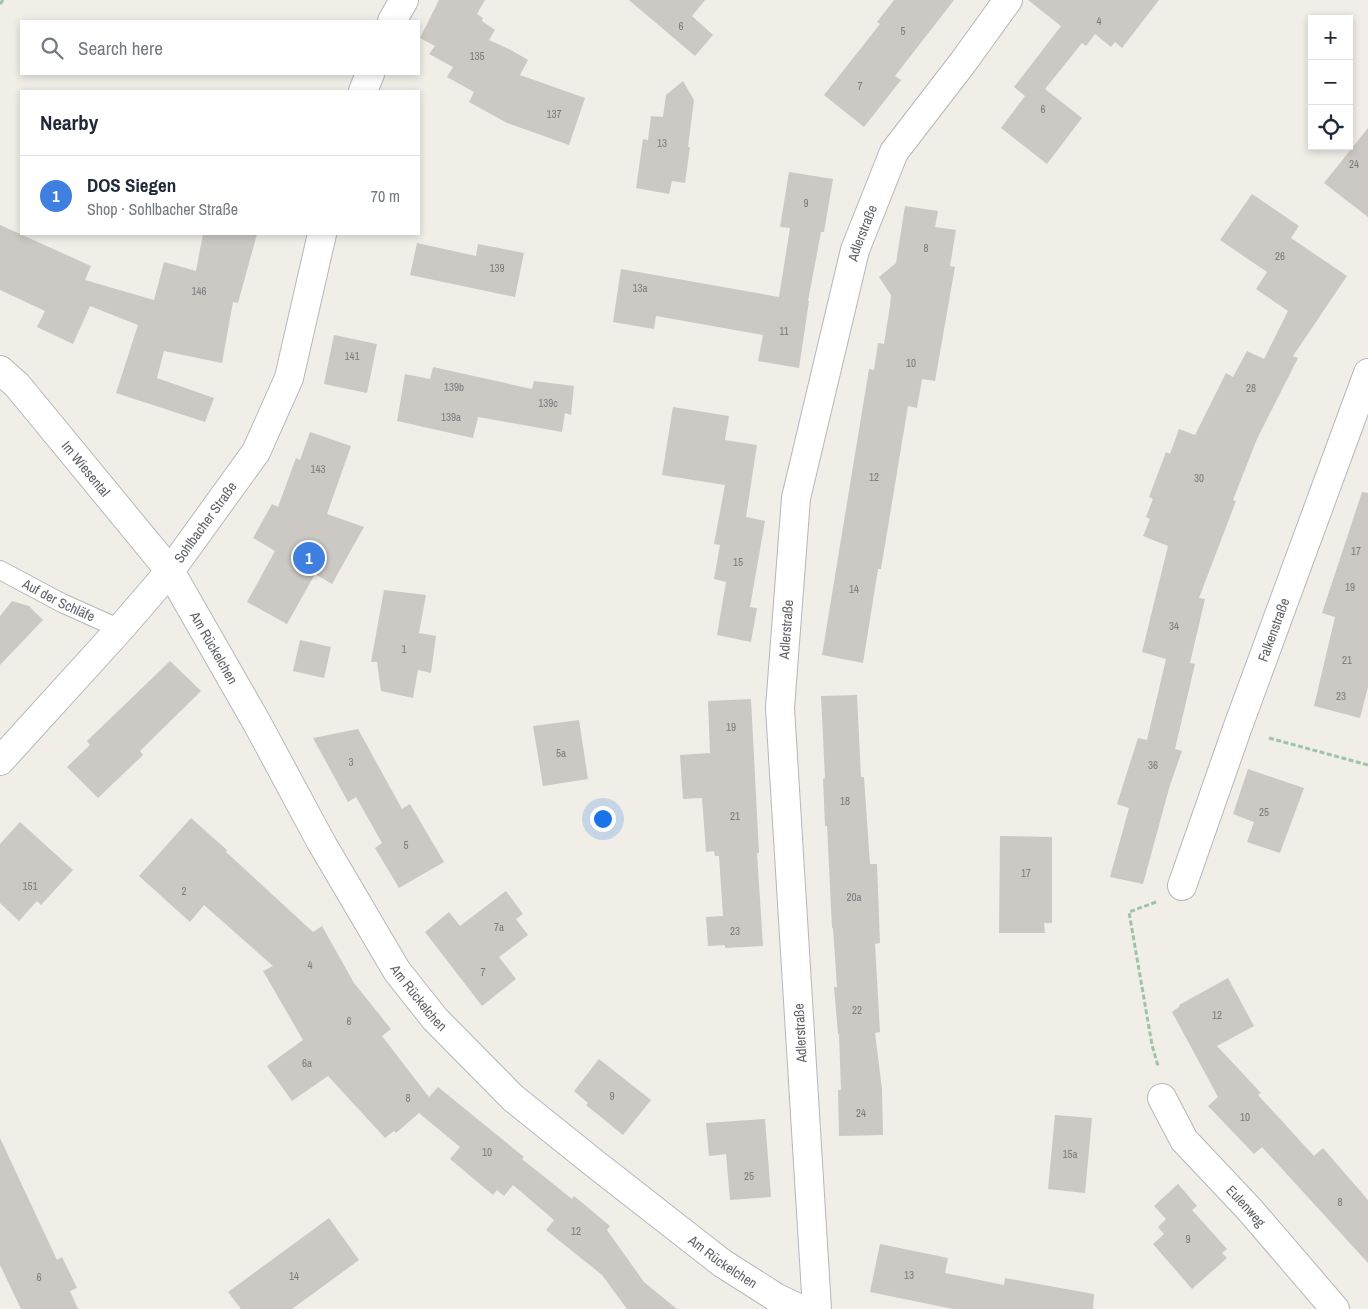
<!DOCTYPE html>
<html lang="en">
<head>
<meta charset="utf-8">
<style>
	:root { --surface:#fff; --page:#f2f2f3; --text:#1f2937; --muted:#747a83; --line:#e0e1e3; --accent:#b45309 }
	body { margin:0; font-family:"Archivo Narrow",sans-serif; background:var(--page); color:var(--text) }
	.controls { position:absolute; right:15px; top:15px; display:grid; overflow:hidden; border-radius:0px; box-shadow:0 2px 8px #0003 }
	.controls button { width:45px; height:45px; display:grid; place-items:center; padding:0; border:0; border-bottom:1px solid var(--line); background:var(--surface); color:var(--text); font:25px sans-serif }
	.you { position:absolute; left:602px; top:818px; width:18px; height:18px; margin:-12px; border:4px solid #fff; border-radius:50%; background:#1a73e8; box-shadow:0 0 0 8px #1a73e833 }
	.badge { display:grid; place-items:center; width:32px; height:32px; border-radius:50%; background:var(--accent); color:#fff; font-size:16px; font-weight:700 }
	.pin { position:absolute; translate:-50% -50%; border:2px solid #fff; box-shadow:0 1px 5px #0006 }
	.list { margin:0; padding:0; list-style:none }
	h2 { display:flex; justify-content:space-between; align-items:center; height:65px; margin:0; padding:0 20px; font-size:21px }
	h2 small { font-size:16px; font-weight:400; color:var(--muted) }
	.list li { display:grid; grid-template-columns:32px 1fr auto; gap:15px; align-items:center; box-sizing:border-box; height:80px; padding:0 20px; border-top:1px solid var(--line) }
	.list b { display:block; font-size:19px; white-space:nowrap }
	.list p { margin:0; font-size:16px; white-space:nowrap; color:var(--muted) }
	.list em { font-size:16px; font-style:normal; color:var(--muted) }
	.icon { flex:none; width:28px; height:28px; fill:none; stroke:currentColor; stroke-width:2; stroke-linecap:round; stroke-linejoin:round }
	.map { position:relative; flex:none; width:1368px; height:1309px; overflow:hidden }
	.search { position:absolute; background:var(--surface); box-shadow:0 2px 8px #0003; left:20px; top:20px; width:400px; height:55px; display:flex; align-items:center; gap:12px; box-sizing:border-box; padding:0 18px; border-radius:0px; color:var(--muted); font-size:19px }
	.panel { position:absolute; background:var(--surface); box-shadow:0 2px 8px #0003; left:20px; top:90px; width:400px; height:145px; border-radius:0px }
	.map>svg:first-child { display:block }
	.building { fill:#ccc9c4 }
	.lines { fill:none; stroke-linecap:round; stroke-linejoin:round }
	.service-casing { stroke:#b4b7bb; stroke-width:20 }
	.minor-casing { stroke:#b4b7bb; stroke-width:30 }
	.tertiary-casing { stroke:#b4b7bb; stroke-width:30 }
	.path { stroke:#9ec4a8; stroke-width:3; stroke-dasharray:5 2.5; stroke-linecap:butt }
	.service { stroke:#fff; stroke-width:18 }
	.minor { stroke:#fff; stroke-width:28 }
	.tertiary { stroke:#fff; stroke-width:28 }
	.labels { text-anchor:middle; stroke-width:5; stroke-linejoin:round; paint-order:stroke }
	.number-label { font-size:11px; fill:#7a7c7e }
	.street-label { font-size:14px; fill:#5f6267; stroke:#fff }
</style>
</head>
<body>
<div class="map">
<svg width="1368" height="1309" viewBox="0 0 1368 1309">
	<rect width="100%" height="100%" fill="#f0eee7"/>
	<g class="building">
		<polygon points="439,0 485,0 477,14 483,18 482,21 495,30 489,40 509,49 528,60 520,75 585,98 569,145 507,123 469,102 474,92 447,77 453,67 429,54 435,46 420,38"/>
		<polygon points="629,0 705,0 692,16 713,35 695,56"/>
		<polygon points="894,0 954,0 895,76 901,80 864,127 824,95 880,24 877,22"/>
		<polygon points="1028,0 1159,0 1122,48 1115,42 1111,47 1095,34 1086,46 1082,43 1045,89 1082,118 1047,164 1001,128 1025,96 1014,87 1061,26"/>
		<polygon points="683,81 694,100 688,147 690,147 685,183 672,181 669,194 636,188 643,139 648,140 651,116 663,117 666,95"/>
		<polygon points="1368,128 1368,217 1324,183"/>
		<polygon points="789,172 833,179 824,232 821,232 808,301 809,301 799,368 758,361 763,335 656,316 654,329 613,322 621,269 779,297 790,228 780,227"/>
		<polygon points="1252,194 1299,226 1291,238 1347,276 1293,356 1298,358 1257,439 1233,500 1236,501 1199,598 1205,599 1190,663 1195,664 1175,749 1182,751 1170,785 1143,884 1110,877 1129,808 1117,804 1138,738 1147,740 1166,659 1142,652 1168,546 1143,536 1150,519 1146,517 1153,499 1149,497 1166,452 1170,454 1179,429 1195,435 1226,373 1233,377 1247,351 1264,359 1288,311 1256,289 1267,272 1220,240"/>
		<polygon points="905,206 938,211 935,227 956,230 950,266 955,267 935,381 922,379 917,408 908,406 881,569 878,569 863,663 822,655 869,369 874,370 878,343 884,344 890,306 891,295 879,277 896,263"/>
		<polygon points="0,225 91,266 85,280 154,300 164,262 196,271 203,234 257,234 238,303 233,302 222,363 164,351 157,378 214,398 205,422 116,393 138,325 90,306 73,344 37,327 45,311 0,290"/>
		<polygon points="417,243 476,256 478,244 524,253 515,297 410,275"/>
		<polygon points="334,335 377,344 367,393 324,384"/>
		<polygon points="433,367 532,389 534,381 574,386 571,415 565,413 562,432 478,417 473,438 397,421 405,374 430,379"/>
		<polygon points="673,407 729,416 725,440 757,445 746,517 765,521 750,607 757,608 751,642 717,635 726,582 714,579 720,545 714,544 725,485 662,475"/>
		<polygon points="310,432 351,446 327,514 364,527 332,584 315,574 287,624 247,602 275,551 253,538 272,504 278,507 296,458 300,460"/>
		<polygon points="1362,492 1368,493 1368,687 1360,718 1314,706 1335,617 1322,613"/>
		<polygon points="384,590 426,595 419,633 436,636 431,673 418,670 413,698 381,691 377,662 371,662"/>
		<polygon points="12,601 29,606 43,620 0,665 0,616"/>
		<polygon points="300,640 331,647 324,678 293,671"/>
		<polygon points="170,661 201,691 140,751 143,755 98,798 67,767 90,745 87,741"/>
		<polygon points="857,695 861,777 864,777 870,864 877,864 880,943 875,944 880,1032 875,1033 882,1089 883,1135 839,1136 838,1090 841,1090 839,1034 838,1034 834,987 837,987 833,928 832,928 827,826 825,826 823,779 825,778 821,696"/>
		<polygon points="751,699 759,853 757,853 763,946 725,948 725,945 708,946 706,917 723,916 719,856 715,856 714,851 706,852 702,798 683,799 680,755 710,753 708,701"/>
		<polygon points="579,720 588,779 543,786 533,726"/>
		<polygon points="358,729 402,809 410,804 444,862 399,888 375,848 382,843 356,797 348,802 313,738"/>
		<polygon points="1248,769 1304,788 1280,853 1247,842 1254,822 1233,814"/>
		<polygon points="191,818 227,850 226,852 313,932 322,926 354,983 391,1029 382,1036 429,1097 438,1087 524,1157 522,1159 572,1199 574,1196 610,1226 607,1230 644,1282 677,1309 627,1309 602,1275 546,1230 554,1220 513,1185 504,1196 497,1190 493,1195 450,1159 460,1147 419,1113 396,1133 394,1131 385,1138 328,1076 292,1101 267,1066 303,1040 263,971 273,966 204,905 190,922 139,876"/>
		<polygon points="20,822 73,870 41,905 37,901 19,921 0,903 0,844"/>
		<polygon points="1000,836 1052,837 1052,923 1044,923 1045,933 999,933"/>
		<polygon points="506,891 523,914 516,919 528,935 499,957 516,979 482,1006 425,932 449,912 460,926"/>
		<polygon points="1228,978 1254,1026 1217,1046 1261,1093 1258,1095 1314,1156 1323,1148 1368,1200 1368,1263 1262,1147 1254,1154 1208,1106 1218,1097 1172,1012 1180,1006 1179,1005"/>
		<polygon points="599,1059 651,1100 623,1135 586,1105 588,1103 574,1091"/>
		<polygon points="1055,1115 1092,1118 1085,1193 1048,1189"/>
		<polygon points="765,1119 771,1197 730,1200 726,1154 709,1156 706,1123"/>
		<polygon points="0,1138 57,1260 62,1257 77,1288 70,1291 78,1309 21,1309 0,1265"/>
		<polygon points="1178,1184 1197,1206 1192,1210 1227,1249 1222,1253 1227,1258 1192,1289 1153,1244 1164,1234 1158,1227 1166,1219 1154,1206"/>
		<polygon points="329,1218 359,1260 292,1309 241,1309 228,1292"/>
		<polygon points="880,1244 948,1258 945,1273 1004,1285 1005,1278 1094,1294 1093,1309 953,1309 870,1292"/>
	</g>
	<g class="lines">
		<defs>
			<g id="service">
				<path id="s1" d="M0 570 62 603 120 629"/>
			</g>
			<g id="minor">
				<path id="s2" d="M0 370 17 385 170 571 257 723 321 842 397 971 435 1019 513 1098 594 1163 722 1263 777 1298 800 1309"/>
				<path id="s3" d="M1182 886 1237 729 1368 373"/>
				<path id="s4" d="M1162 1098 1184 1140 1250 1210 1335 1309"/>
				<path id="s5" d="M817 1309 780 708 796 498 855 250 894 152 964 61 1008 0"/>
			</g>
			<g id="tertiary">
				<polyline points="392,21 404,0"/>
				<polyline points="363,91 370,74"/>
				<path id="s6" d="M0 761 120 629 170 571 256 452 289 378 322 234"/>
			</g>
		</defs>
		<use href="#service" class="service-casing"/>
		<use href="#minor" class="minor-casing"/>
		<use href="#tertiary" class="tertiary-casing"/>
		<g class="path">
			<polyline points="0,4 3,0"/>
			<polyline points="1269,738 1368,765"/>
			<polyline points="1156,902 1129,912 1152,1045 1158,1066"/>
		</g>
		<use href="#service" class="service"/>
		<use href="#minor" class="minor"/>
		<use href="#tertiary" class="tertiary"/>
	</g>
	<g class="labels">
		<g class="number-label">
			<text x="1099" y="25">4</text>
			<text x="681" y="30">6</text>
			<text x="903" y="35">5</text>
			<text x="477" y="60">135</text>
			<text x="860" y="90">7</text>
			<text x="1043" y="113">6</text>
			<text x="554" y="118">137</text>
			<text x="662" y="147">13</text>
			<text x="1354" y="168">24</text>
			<text x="806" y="207">9</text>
			<text x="926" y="252">8</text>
			<text x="1280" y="260">26</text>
			<text x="497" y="272">139</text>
			<text x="640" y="292">13a</text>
			<text x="199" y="295">146</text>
			<text x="784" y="335">11</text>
			<text x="352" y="360">141</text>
			<text x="911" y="367">10</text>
			<text x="454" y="391">139b</text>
			<text x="1251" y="392">28</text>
			<text x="548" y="407">139c</text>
			<text x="451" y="421">139a</text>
			<text x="318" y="473">143</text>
			<text x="874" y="481">12</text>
			<text x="1199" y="482">30</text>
			<text x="1356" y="555">17</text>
			<text x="738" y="566">15</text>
			<text x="1350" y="591">19</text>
			<text x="854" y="593">14</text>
			<text x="1174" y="630">34</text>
			<text x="404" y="653">1</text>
			<text x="1347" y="664">21</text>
			<text x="1341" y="700">23</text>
			<text x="731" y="731">19</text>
			<text x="561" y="757">5a</text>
			<text x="351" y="766">3</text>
			<text x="1153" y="769">36</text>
			<text x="845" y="805">18</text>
			<text x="1264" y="816">25</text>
			<text x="735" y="820">21</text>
			<text x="406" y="849">5</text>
			<text x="1026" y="877">17</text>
			<text x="30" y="890">151</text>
			<text x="184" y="895">2</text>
			<text x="854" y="901">20a</text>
			<text x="499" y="931">7a</text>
			<text x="735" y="935">23</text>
			<text x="310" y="969">4</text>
			<text x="483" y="976">7</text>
			<text x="857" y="1014">22</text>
			<text x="1217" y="1019">12</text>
			<text x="349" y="1025">6</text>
			<text x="307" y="1067">6a</text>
			<text x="612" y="1100">9</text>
			<text x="408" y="1102">8</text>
			<text x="861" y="1117">24</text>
			<text x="1245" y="1121">10</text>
			<text x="487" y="1156">10</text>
			<text x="1070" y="1158">15a</text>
			<text x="749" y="1180">25</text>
			<text x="1340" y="1206">8</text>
			<text x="576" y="1235">12</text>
			<text x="1188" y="1243">9</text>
			<text x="909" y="1279">13</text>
			<text x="294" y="1280">14</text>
			<text x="39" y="1281">6</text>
		</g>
		<g class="street-label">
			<text dy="5" stroke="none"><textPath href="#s5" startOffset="1086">Adlerstraße</textPath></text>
			<text dy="5" stroke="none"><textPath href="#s2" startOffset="131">Im Wiesental</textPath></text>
			<text dy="5" stroke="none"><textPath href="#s6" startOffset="315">Sohlbacher Straße</textPath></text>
			<text dy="5" stroke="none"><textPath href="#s1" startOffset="66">Auf der Schläfe</textPath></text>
			<text dy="5" stroke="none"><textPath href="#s5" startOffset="681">Adlerstraße</textPath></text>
			<text dy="5" stroke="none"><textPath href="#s3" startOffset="272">Falkenstraße</textPath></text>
			<text dy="5" stroke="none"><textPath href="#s2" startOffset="352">Am Rückelchen</textPath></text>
			<text dy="5" stroke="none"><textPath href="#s2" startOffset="758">Am Rückelchen</textPath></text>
			<text transform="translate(800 1033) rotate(-93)" y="5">Adlerstraße</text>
			<text dy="5" stroke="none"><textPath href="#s4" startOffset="138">Eulenweg</textPath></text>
			<text dy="5" stroke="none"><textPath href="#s2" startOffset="1162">Am Rückelchen</textPath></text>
		</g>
	</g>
</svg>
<div class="controls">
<button>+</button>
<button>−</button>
<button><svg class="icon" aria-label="locate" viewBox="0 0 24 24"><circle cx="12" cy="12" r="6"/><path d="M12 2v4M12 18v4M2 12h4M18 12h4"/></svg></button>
</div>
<div class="you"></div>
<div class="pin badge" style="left:309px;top:558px;background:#3f7fe0">1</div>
<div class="search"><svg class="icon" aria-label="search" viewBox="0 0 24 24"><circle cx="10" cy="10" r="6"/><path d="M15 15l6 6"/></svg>Search here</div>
<section class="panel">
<h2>Nearby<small></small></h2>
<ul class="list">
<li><span class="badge" style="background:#3f7fe0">1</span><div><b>DOS Siegen</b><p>Shop · Sohlbacher Straße</p></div><em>70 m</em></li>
</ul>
</section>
</div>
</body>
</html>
